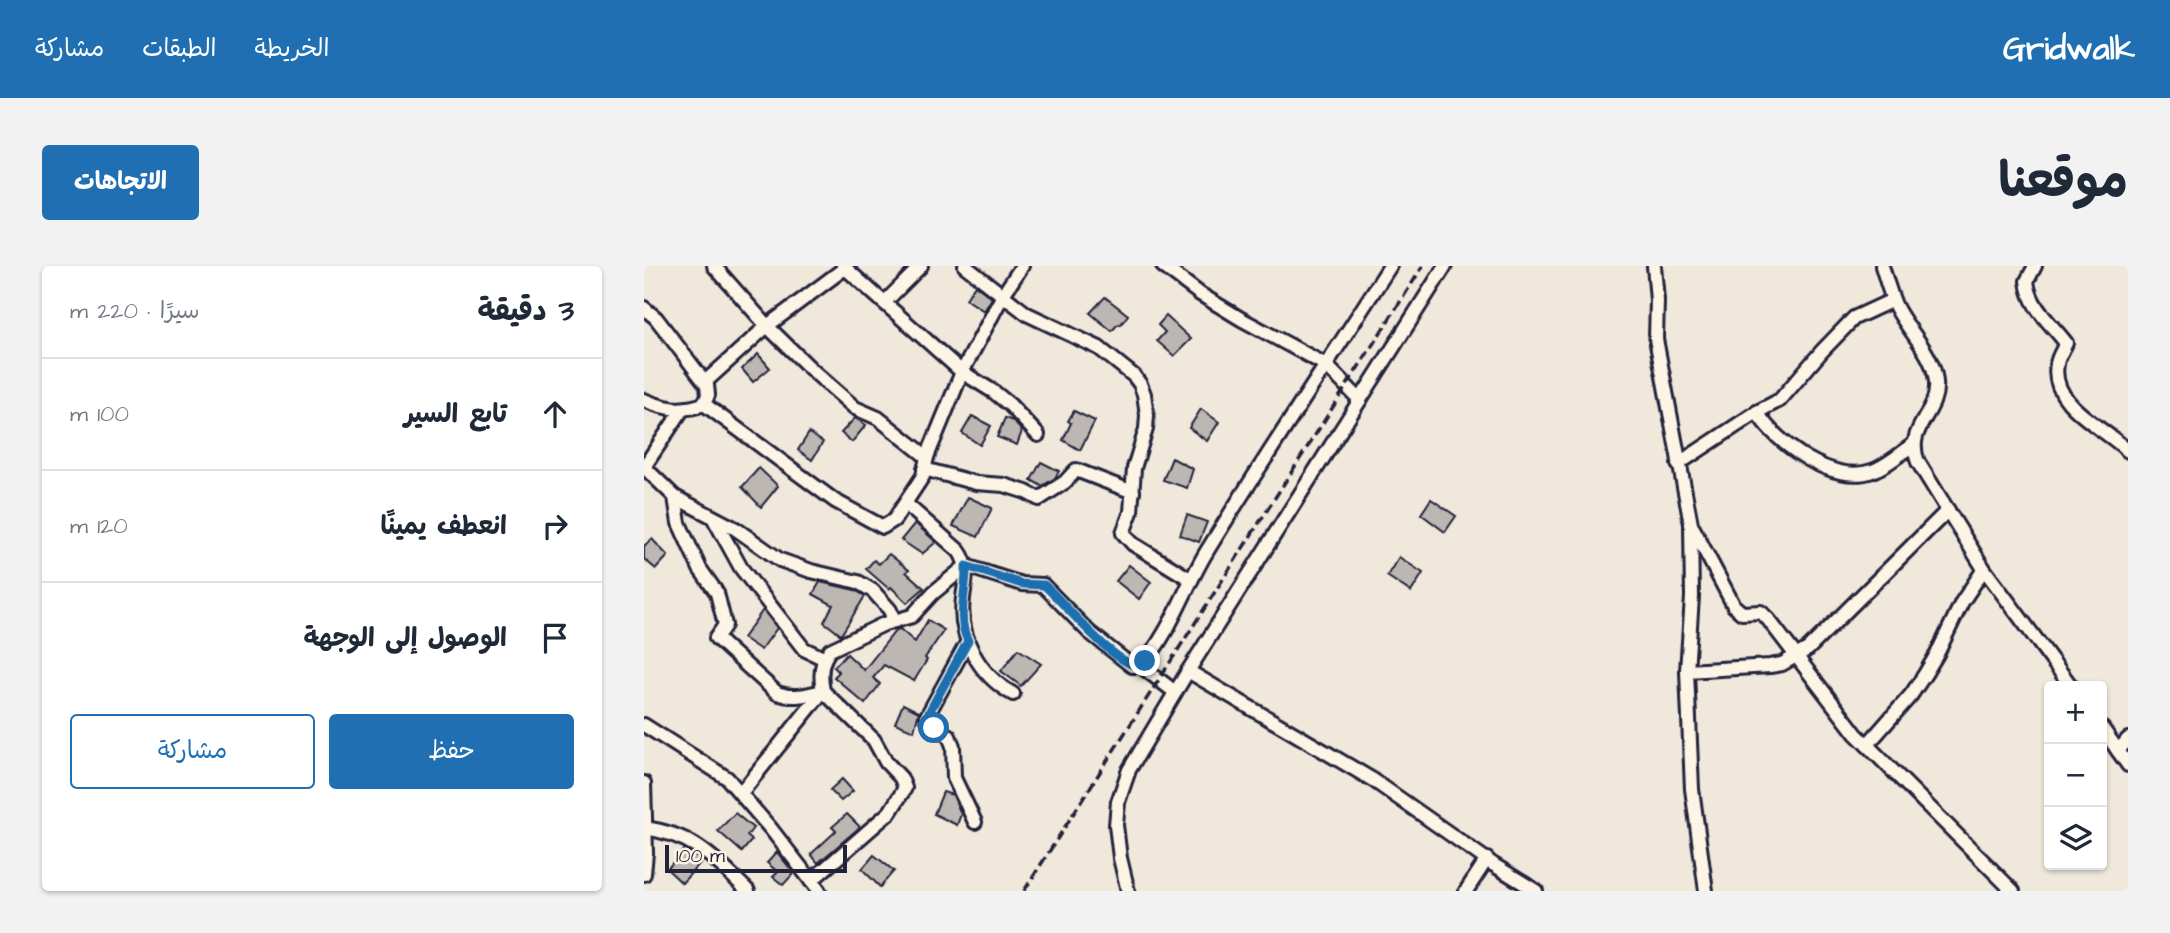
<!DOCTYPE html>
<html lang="ar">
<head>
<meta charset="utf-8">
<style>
	:root { --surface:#fff; --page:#f2f2f3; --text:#1f2937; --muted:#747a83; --line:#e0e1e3; --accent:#1f6fb2 }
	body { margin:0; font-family:"Architects Daughter","Playpen Sans Arabic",sans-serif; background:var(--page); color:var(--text); direction:rtl }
	.controls { position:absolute; right:21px; bottom:21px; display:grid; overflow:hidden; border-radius:7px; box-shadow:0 2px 5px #0004 }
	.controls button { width:63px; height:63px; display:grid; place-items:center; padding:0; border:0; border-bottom:2px solid var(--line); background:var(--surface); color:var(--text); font:35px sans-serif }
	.scale { position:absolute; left:21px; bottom:18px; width:182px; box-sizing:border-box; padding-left:7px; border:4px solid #22223b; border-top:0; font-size:19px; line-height:24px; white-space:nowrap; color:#22223b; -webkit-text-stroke:5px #fcf5e5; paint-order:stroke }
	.stop { position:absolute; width:21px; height:21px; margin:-16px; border:5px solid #1f6fb2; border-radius:50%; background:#fff }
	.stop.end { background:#1f6fb2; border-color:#fff; box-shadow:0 2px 7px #0008 }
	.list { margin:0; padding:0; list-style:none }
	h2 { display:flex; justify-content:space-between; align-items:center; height:91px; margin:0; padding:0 28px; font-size:30px }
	h2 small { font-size:23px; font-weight:400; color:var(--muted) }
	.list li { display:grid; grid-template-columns:46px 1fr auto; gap:21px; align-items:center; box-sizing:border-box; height:112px; padding:0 28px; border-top:2px solid var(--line) }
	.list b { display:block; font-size:26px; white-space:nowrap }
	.list em { font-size:23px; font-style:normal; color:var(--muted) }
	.actions { display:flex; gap:14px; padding:21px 28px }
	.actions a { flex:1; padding:16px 0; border:2px solid var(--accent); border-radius:7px; text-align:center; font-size:24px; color:var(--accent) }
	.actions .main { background:var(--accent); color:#fff }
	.icon { flex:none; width:38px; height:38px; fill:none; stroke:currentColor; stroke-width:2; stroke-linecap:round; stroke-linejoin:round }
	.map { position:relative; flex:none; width:1484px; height:625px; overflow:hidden; direction:ltr; border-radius:7px }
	header { display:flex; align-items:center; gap:42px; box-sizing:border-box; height:98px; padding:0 35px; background:var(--accent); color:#fff }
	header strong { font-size:33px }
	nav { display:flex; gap:38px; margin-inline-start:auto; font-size:24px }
	.intro { display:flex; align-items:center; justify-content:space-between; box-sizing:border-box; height:168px; padding:0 42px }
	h1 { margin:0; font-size:49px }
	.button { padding:18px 32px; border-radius:7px; background:var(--accent); color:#fff; font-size:24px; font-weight:700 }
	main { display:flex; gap:42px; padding:0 42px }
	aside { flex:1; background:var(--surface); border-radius:7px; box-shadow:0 2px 5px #0004 }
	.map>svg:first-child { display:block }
	.building { fill:#bcb7b3; stroke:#22223b; stroke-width:2 }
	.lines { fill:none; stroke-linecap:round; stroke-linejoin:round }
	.minor-casing { stroke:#22223b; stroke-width:18 }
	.minor { stroke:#fcf5e5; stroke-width:12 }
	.rail { stroke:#22223b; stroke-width:3.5; stroke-dasharray:10 5; stroke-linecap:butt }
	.route { stroke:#1f6fb2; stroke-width:9 }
</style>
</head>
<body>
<header>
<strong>Gridwalk</strong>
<nav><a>الخريطة</a><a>الطبقات</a><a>مشاركة</a></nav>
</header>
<div class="intro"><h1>موقعنا</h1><a class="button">الاتجاهات</a></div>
<main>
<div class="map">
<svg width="1484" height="625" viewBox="0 0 1484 625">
	<rect width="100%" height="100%" fill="#efe8db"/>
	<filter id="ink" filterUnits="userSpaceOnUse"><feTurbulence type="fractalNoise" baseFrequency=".0143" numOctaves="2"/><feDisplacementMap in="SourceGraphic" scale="14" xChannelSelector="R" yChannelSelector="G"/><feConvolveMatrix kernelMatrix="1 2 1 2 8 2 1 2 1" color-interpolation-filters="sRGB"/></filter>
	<g filter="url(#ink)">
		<g class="building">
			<polygon points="331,19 348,32 340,45 322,33"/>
			<polygon points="461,31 484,49 477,58 473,59 468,65 446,47"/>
			<polygon points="522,50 547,73 530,90 513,75 521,66 514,59"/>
			<polygon points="114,88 126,102 109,116 98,103"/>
			<polygon points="557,143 575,156 563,175 545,162"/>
			<polygon points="430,145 451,155 436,184 419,174 427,157 424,155"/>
			<polygon points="328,150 347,160 336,179 318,167"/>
			<polygon points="211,152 222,159 208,176 197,167"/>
			<polygon points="361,152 369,155 378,165 373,179 353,171"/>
			<polygon points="165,167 179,176 168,194 154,184"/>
			<polygon points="528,192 549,203 543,222 519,214"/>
			<polygon points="397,196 415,205 411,212 398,220 387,214"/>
			<polygon points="115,202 134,220 117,241 98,221"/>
			<polygon points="324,231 348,242 334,271 309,260"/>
			<polygon points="787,233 812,250 801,266 777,248"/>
			<polygon points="543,249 563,256 555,276 536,269"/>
			<polygon points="271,257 292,276 278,288 257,274"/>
			<polygon points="8,273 24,290 12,303 0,293 0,280"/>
			<polygon points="245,288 265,304 262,306 280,322 263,337 247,321 245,323 222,303 230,294 235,298"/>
			<polygon points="755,291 779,307 767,326 743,310"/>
			<polygon points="485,299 507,316 495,333 472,315"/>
			<polygon points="176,316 211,324 221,330 197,369 180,356 189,339 169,328"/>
			<polygon points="119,344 133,362 117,384 99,372"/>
			<polygon points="284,354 300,364 281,392 283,394 270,415 240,399 229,412 236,418 221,438 190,411 195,406 190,401 203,388 220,404 252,364 256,363 271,376"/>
			<polygon points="374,383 397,398 377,420 357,405"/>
			<polygon points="259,438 275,446 270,465 251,457"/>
			<polygon points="198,513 209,525 197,535 186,524"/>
			<polygon points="299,526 309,529 317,548 313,559 290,548"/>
			<polygon points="91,547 109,562 103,570 108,574 98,586 74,565"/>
			<polygon points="203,548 216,561 174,597 167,588 192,565 188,561"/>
			<polygon points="41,583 58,595 38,617 23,603"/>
			<polygon points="133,586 150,607 139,619 129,611 134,606 123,597"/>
			<polygon points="230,589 250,605 236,621 218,603"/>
		</g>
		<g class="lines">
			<defs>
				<g id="minor">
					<polyline points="70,0 123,60 168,104 211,142 234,152 283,191"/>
					<polyline points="199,0 318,106 350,126 366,139 394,169"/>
					<polyline points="321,0 383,48 455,82 490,110 496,118 500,128 503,149 502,163 490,202 487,246 479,267 489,278 546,313"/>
					<polyline points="519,0 556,28 597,53 682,99 716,134"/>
					<polyline points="1010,0 1013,34 1012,73 1047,258 1048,331 1043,405 1048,523 1062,625"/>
					<path d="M1238 0C1242 13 1246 28 1252 41 1264 65 1290 88 1292 116 1295 149 1260 161 1274 196L1340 303 1427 420"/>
					<path d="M1391 0 1383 15C1386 42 1407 57 1422 77 1419 84 1414 90 1413 98 1405 139 1460 161 1484 185"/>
					<polyline points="241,36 277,0"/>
					<polyline points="0,42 12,52 63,119 64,129 60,138 191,235 239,261 250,254 279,210 283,191 318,106 359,29 378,0"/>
					<polyline points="61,116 123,60 201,2"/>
					<path d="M0 134C21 143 38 146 60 138"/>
					<path d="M1113 146C1132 178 1190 219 1228 205 1243 200 1257 187 1270 178"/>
					<polyline points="1034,198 1113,146 1136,134 1178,85 1210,52 1249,34"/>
					<path d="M0 201 31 231 35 257 56 303 73 327 81 359 72 372 133 427C149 433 163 429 179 425"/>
					<polyline points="0,201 38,144"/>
					<polyline points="280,203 332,217 360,219 382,226 395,233 421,216 432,204 489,226"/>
					<polyline points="31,231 92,263 136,294 167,305 214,316 229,325 246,344 250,355"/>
					<path d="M262 238 315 285C326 300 321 315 319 332 314 372 335 409 369 428"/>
					<polyline points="70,253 97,302 160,383 179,392"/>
					<polyline points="1049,262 1090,340 1098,347 1117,346 1124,353 1212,468 1369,625"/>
					<path d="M324 375 283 450C285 462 296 464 305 470L309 480 310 512 331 556"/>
					<polyline points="497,400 531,426"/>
					<polyline points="544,405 729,514 850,599 892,625"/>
					<polyline points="1043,405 1126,400 1138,398 1164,383 1304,244"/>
					<polyline points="0,459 83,512 127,563 175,625"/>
					<polyline points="1458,462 1484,499"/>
					<polyline points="1223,479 1267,429 1281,408 1293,388 1318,336 1340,303"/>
					<polyline points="1474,485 1484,473"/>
					<polyline points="0,517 2,587 0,608"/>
					<polyline points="97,527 179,425"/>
					<path d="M0 562C49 568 70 592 104 625"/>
					<path d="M167 615 246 546 261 522 257 512 242 496 230 474 179 425C176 410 176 396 186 384L240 358 268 350 289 327 322 300 378 318 399 319 445 366 488 400H497C525 370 541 321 563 285 622 189 685 95 746 0"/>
					<polyline points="484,625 476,592 472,559 474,536 485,504 544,405 801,0"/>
					<polyline points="822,625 843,593"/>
				</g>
			</defs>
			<use href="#minor" class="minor-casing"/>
			<use href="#minor" class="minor"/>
			<polyline class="rail" points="380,625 779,0"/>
		</g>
	</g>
	<g class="lines" filter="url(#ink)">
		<path class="route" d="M290 462 284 456 283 450 324 375C312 351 323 325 322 300L378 318 400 319C419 335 473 403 497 400L501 395"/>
	</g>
</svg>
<div class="controls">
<button>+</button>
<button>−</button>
<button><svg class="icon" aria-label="layers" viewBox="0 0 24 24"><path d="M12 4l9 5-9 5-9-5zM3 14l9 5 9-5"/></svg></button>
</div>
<div class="scale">100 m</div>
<div class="stop" style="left:290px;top:462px"></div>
<div class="stop end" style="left:501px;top:395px"></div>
</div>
<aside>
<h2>3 دقيقة<small>سيرًا · 220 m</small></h2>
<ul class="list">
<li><svg class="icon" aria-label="ahead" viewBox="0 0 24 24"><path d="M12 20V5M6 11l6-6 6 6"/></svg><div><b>تابع السير</b></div><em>100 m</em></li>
<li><svg class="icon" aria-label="right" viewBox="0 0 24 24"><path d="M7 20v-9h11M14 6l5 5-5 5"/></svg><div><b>انعطف يمينًا</b></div><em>120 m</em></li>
<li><svg class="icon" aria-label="arrive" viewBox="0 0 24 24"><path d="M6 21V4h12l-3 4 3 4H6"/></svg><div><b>الوصول إلى الوجهة</b></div></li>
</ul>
<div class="actions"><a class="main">حفظ</a><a>مشاركة</a></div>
</aside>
</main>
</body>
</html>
